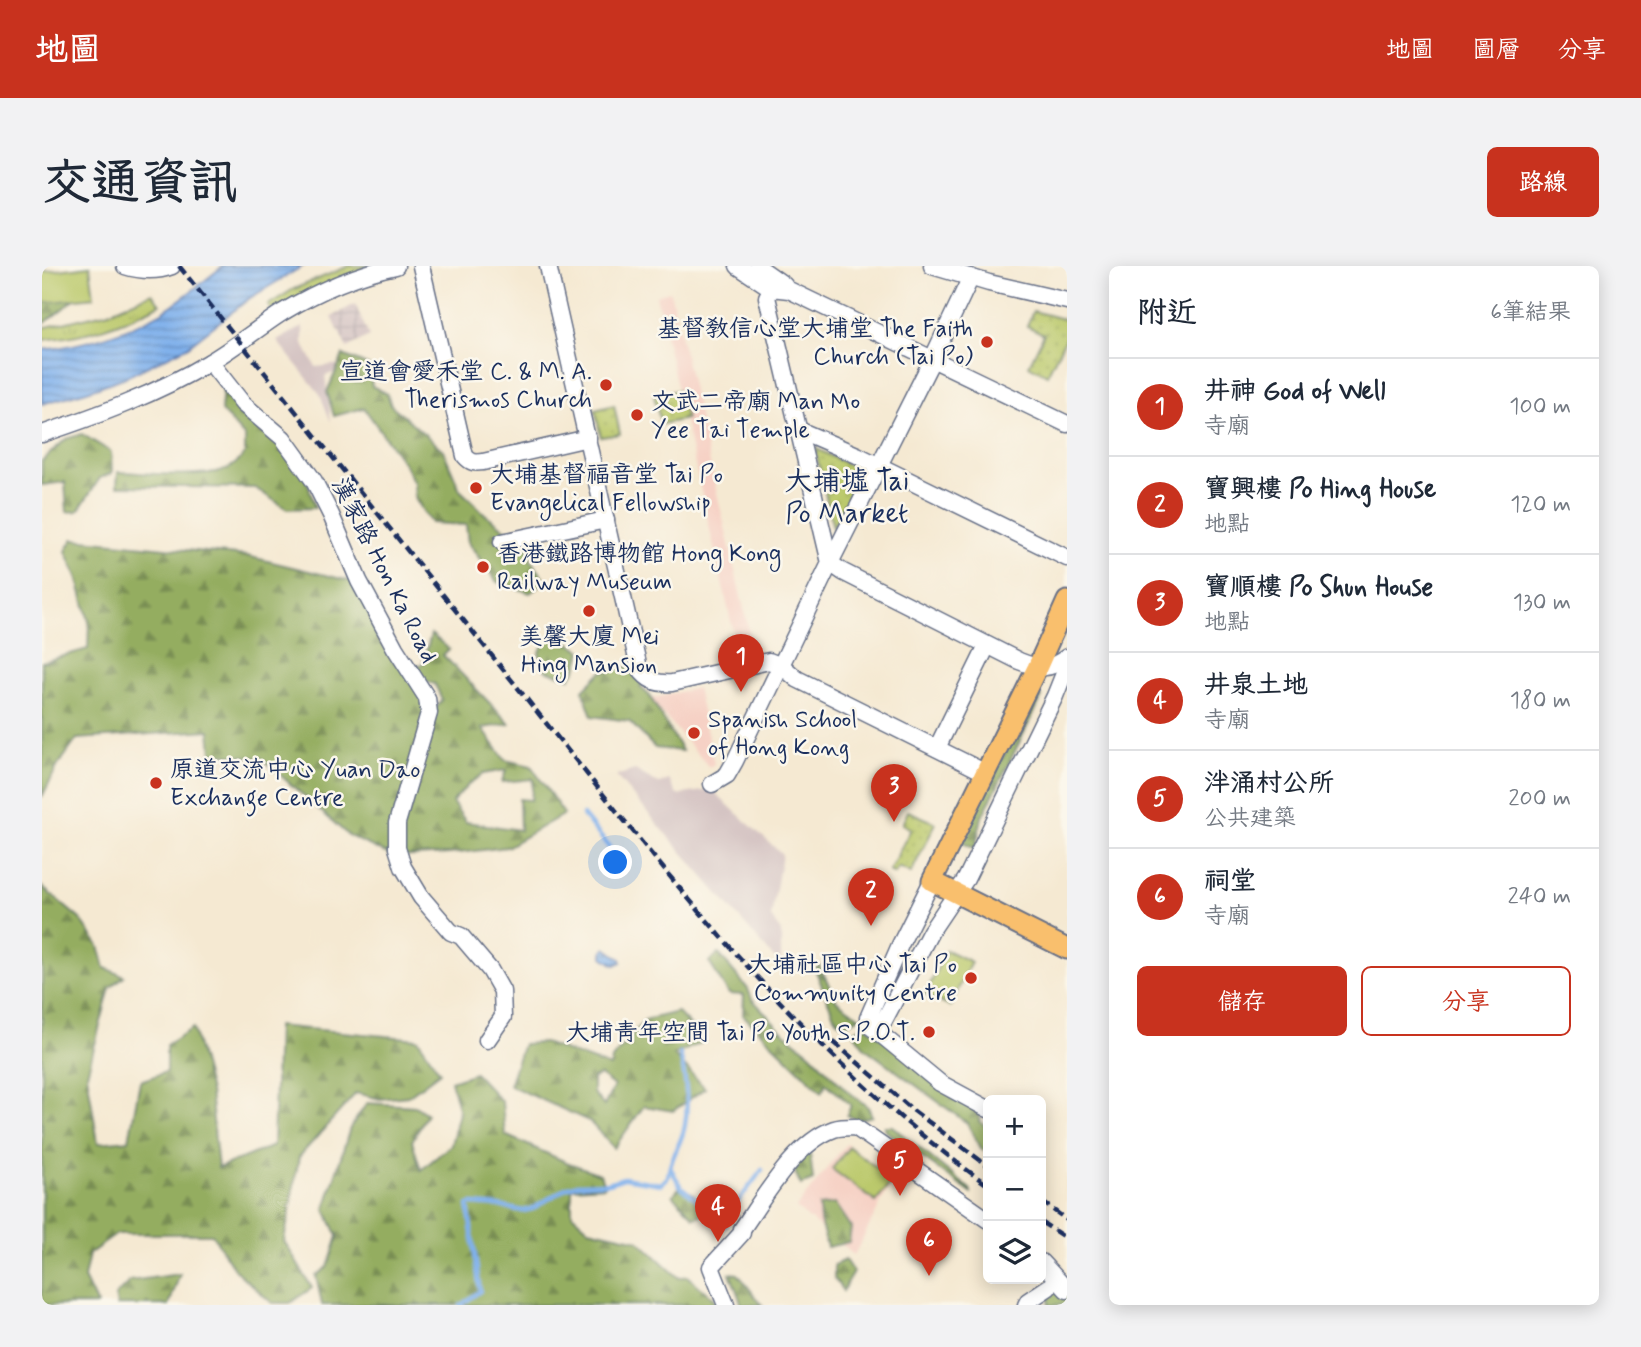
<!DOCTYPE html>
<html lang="zh-TW">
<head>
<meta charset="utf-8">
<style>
	:root { --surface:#fff; --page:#f2f2f3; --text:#1f2937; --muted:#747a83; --line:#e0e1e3; --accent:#c8321e }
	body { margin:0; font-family:Mynerve,"LXGW WenKai TC",sans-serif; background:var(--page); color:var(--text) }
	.controls { position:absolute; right:21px; bottom:21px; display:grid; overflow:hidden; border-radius:10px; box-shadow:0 4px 18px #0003 }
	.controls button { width:63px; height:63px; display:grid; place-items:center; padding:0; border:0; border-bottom:2px solid var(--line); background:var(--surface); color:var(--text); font:35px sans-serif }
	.you { position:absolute; left:574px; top:597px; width:24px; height:24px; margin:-18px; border:5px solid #fff; border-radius:50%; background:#1a73e8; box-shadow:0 0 0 10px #1a73e833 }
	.badge { display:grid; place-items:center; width:46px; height:46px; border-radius:50%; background:var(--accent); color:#fff; font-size:23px; font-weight:700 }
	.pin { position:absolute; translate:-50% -58px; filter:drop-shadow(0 2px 4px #0008) }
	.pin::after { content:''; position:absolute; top:37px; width:24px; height:21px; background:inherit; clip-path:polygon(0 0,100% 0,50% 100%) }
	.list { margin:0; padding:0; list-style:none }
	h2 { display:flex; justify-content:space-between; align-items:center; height:91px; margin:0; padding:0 28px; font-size:30px }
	h2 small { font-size:23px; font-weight:400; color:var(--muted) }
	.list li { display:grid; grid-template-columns:46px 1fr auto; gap:21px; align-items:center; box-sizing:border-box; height:98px; padding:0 28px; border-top:2px solid var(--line) }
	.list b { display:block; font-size:26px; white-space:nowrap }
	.list p { margin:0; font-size:23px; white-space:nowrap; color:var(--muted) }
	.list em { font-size:23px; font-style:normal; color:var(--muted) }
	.actions { display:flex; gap:14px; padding:21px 28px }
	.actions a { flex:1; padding:16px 0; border:2px solid var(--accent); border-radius:10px; text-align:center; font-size:24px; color:var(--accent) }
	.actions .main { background:var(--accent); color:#fff }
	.icon { flex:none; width:38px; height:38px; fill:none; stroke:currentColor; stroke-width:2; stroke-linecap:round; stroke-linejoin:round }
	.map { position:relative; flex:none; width:1025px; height:1039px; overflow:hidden; border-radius:10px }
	header { display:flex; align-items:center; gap:42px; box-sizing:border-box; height:98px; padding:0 35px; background:var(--accent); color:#fff }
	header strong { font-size:33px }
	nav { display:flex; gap:38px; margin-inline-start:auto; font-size:24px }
	.intro { display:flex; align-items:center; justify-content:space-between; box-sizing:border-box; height:168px; padding:0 42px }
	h1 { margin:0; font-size:49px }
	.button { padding:18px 32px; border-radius:10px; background:var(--accent); color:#fff; font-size:24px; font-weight:700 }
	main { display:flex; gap:42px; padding:0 42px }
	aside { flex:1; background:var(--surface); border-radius:10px; box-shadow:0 4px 18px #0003 }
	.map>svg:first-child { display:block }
	.built { fill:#f6d1c5 }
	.industrial { fill:url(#industrial-grid) }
	.railway { fill:#d1bfbf }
	.grass { fill:url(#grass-tufts); stroke:#6b7c65; stroke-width:2 }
	.forest { fill:url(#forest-firs); stroke:#586e5f; stroke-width:2; fill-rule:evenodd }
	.park { fill:url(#park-dots); stroke:#6b7c65; stroke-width:2 }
	.pitch { fill:#bbc96c; stroke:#6b7c65; stroke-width:2 }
	.water { fill:url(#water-rules); stroke:#4e70a5; stroke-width:2 }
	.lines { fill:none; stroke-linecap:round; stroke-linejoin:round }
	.stream { stroke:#80b1ec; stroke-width:4.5 }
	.minor-casing { stroke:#677087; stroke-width:19 }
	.major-casing { stroke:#677087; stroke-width:23 }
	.minor { stroke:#fff; stroke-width:16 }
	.major { stroke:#f9bf6d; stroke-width:19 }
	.rail { stroke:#1b2f5e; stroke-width:4.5; stroke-dasharray:10 5; stroke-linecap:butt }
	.poi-dot { fill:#c8321e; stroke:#fbf7ec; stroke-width:2.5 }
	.labels { text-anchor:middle; stroke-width:5; stroke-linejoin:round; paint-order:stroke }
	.poi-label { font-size:24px; fill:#1b2f5e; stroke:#fbf7ec; text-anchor:start }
	.street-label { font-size:24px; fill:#1b2f5e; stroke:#fbf7ec }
	.quarter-label { font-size:28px; fill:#1b2f5e; stroke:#fbf7ec }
</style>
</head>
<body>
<header>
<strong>地圖</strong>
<nav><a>地圖</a><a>圖層</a><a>分享</a></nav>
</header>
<div class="intro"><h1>交通資訊</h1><a class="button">路線</a></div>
<main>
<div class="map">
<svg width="1025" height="1039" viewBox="0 0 1025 1039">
	<defs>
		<pattern id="industrial-grid" width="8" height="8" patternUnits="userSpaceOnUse" patternTransform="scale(1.75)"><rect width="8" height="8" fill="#d1bfbf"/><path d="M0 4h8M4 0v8" fill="none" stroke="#b3a4a7"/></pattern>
		<pattern id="grass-tufts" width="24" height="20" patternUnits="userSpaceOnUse" patternTransform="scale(1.75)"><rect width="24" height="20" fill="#bbc96c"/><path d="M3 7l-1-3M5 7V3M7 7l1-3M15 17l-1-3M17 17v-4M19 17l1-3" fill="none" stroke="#a0ad60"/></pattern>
		<pattern id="forest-firs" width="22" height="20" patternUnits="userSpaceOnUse" patternTransform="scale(1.75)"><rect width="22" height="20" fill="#94ad60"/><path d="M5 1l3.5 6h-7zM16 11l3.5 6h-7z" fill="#788d52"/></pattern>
		<pattern id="park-dots" width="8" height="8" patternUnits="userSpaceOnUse" patternTransform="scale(1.75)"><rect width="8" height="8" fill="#bbc96c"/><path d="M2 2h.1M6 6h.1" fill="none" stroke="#a0ad60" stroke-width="1.8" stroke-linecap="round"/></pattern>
		<pattern id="water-rules" width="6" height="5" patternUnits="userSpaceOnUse" patternTransform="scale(1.75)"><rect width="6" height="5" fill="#80b1ec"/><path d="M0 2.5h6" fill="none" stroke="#6890c2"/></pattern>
	</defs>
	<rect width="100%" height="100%" fill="#fbf7ec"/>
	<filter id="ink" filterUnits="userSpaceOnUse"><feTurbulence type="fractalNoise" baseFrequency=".0143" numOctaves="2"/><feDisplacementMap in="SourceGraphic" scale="14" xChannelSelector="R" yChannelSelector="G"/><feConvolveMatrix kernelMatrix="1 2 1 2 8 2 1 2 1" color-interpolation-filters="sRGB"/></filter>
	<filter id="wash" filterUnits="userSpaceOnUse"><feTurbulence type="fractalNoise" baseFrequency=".00686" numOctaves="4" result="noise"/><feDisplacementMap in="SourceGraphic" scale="28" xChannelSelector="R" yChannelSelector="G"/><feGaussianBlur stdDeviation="1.57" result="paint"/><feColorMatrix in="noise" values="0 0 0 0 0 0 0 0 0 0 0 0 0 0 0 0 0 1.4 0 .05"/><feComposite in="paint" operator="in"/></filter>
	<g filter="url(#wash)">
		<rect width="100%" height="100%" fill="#f5e9d2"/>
		<g class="built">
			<polygon points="628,25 711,382 696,386 614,29"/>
			<polygon points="655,422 672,498 667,501 608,433"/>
			<polygon points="804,878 852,912 812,989 754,942"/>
		</g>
		<polygon class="industrial" points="313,38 327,70 305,82 290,51"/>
		<g class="railway">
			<polygon points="261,60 261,77 274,101 308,97 304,102 283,110 289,156 278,128 235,75"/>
			<polygon points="593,504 617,518 627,514 635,529 673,523 676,530 740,588 729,651 739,666 739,700 574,510"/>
		</g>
		<g class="grass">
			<polygon points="307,0 327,0 230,46 226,39 252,23"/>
			<path d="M110 27 118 38C78 59 46 70 0 74V62L67 46Z"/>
		</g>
		<g class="forest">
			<polygon points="0,19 45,23 3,57 0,55"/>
			<polygon points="301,89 327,100 330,120 345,128 349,139 401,184 418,224 443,248 485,279 489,294 504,315 488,327 455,316 426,277 424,259 389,257 373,233 372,217 363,199 322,142 292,150 285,126"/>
			<path d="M181 122 236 172 265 214 273 242 245 243 213 222 75 220 76 206C106 207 155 212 182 204 191 201 198 194 203 187V171L179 145Z"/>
			<polygon points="40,168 69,186 70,207 58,212 36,245 25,246 23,216 0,219 0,195 24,173"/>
			<path d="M31 273 205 290 321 318 368 405 381 397 389 368 407 383 401 389 468 458 440 462 463 494 489 500 522 548 465 581 408 588 352 591 307 570 219 492 170 487 168 464 35 473 15 501 0 531V396L46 383 47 356 36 313 24 285ZM379 414 393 418 400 434 393 443ZM464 504 460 516 491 513 489 534 477 533 478 564 424 556 410 536 428 517 441 508Z"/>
			<polygon points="505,373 522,373 540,385 536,399 528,412 503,404 497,387"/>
			<polygon points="586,401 596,406 604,414 598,421 607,429 640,485 613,482 587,455 550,450 541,424 559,406"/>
			<polygon points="992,427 1000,431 940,551 933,583 919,576"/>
			<polygon points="0,621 38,653 57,680 63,702 82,710 68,722 45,808 56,877 87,874 98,815 124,806 124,779 151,762 168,825 176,902 231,880 235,760 376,773 398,806 366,830 338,833 314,827 257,891 242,975 270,1022 248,1037 230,1037 193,1004 170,968 75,968 47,988 42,1012 55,1039 0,1039"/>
			<polygon points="677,688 706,723 710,733 739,764 768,787 804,824 826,841 830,850 815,854 805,849 809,839 784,817 780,826 701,749 702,729 687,728 667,696"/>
			<polygon points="777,699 795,735 818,751 801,759 792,750 773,703"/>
			<path d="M635 746 663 775 632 789 663 822 631 845 602 840 572 882 547 855 467 819 481 778 502 777 568 801 570 793 603 754ZM558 809 572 820 562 840 551 827V812Z"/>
			<polygon points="823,759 939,844 937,855 946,862 946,884 940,884 925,857 823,782 811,765"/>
			<polygon points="433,807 460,836 463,869 524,896 558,908 562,920 530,922 530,948 547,963 596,974 637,1012 645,1010 670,1031 675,1039 280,1039 274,1010 286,1001 296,970 283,943 308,862 325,837 373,840 385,848 370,875 379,904 409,879 417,846 409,815"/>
			<polygon points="842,860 850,860 928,923 929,927 844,865"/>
			<path d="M756 885 768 887 771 914 759 919C752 906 749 898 756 885Z"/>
			<polygon points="637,922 652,928 655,939 662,948 652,951 631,929"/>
			<polygon points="793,938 809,962 807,976 785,981 778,955 777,940"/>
			<polygon points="803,994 811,1006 801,1025 792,1012 792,999"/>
			<polygon points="688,1007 696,1008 720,1039 700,1039"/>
			<polygon points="138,1008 127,1039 75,1039 73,1030 88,1015"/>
			<polygon points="1015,1017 1025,1029 1025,1039 1007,1039 1007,1024"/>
		</g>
		<g class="park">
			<polygon points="991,45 1025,54 1025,69 1005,109 987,99 1002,68 985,60"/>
			<polygon points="636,124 644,153 619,158 612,130"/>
			<polygon points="572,139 578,168 559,171 553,144"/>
			<polygon points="773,182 819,205 791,262"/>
			<polygon points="866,545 894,557 869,607 856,601 853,608 847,605 869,563 860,558"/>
		</g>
		<g class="pitch">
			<polygon points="48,0 52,31 0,37 0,6"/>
			<polygon points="904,684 929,696 908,741 883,729"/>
			<polygon points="807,881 851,914 834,936 790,903"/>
		</g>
		<g class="water">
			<path d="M181 0H261L208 32 145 81 84 111 45 125 0 138V84C41 79 83 67 120 46 141 33 161 16 181 0Z"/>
			<polygon points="564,682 579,693 580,696 573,699 561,691 561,684"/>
		</g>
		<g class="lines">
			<g class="stream">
				<polyline points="541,549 567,581"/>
				<polyline points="628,901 639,921 680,953 684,960"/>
				<polyline points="689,945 720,904"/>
				<path d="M419 1039 438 1025 426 939 431 938 457 940 481 945 490 943 524 922 536 918 566 917 582 912 619 918 626 911C627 892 640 878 643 859 647 837 643 809 638 788"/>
			</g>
		</g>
	</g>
	<g filter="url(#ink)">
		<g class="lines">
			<defs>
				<g id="minor">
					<path d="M83 0C99 5 114 6 130 0"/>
					<path d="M379 0 423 190C429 197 433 197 441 196L546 172"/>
					<path d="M506 0 597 402C606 415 615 418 630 417L727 395 740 400 755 413 944 507"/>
					<polyline points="696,0 729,22 747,24 1025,158"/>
					<polyline points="715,0 742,19"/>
					<polyline points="890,0 947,17 1025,35"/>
					<polyline points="734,15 725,31 788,297"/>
					<polyline points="168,96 201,138 241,172 272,215 289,249 317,315 353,382 385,432 387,447 355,557 355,582 361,601 379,631 409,666 419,670 448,704 460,725 461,751 445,774"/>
					<polyline points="757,164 815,189 1025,292"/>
					<path d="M0 168C57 149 114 128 166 97 192 82 216 62 241 46 276 25 315 8 354 0"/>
					<polyline points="460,276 564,254"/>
					<path d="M788 297 801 306 977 395C997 403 1007 405 1025 391"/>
					<polyline points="895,482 945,380"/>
					<polyline points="670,518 685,509 693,495 788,297 886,102 929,11"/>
					<polyline points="890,615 858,679 826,752 828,760 836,766 889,665 924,613 1013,430 1025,400"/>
					<polyline points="836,766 898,817 946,843"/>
					<polyline points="999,996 1025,1024"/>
					<path d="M684 1039 669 1001 700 967V963C723 930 753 877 792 863 798 861 806 861 813 861L946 954"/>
					<polyline points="984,1039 986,1035 1007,1021"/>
				</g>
				<polyline id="major" points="1025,335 995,402 890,615 1025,683"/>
			</defs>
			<use href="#minor" class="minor-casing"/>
			<use href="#major" class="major-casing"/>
			<use href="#minor" class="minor"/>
			<use href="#major" class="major"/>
			<g class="rail">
				<path d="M137 0C259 152 382 305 504 457 638 624 769 795 946 919"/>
				<polyline points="780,766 872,845 946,900"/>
				<polyline points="999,935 1025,954"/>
				<polyline points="999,956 1025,973"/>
			</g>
		</g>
	</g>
	<g class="poi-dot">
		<circle cx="945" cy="76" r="7"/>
		<circle cx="564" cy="119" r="7"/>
		<circle cx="595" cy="149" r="7"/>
		<circle cx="434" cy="222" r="7"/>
		<circle cx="441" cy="301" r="7"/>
		<circle cx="547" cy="345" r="7"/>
		<circle cx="652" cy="467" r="7"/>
		<circle cx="114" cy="517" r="7"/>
		<circle cx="929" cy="712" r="7"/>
		<circle cx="887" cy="766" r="7"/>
	</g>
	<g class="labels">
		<g class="poi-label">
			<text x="931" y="70" text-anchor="end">基督教信心堂大埔堂 The Faith<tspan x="931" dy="28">Church (Tai Po)</tspan></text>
			<text x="550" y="113" text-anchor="end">宣道會愛禾堂 C. &amp; M. A.<tspan x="550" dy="28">Therismos Church</tspan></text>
			<text x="609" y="143">文武二帝廟 Man Mo<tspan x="609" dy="28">Yee Tai Temple</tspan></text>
			<text x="448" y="216">大埔基督福音堂 Tai Po<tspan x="448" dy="28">Evangelical Fellowship</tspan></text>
			<text x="455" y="295">香港鐵路博物館 Hong Kong<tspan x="455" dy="28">Railway Museum</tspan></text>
			<text x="547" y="378" text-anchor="middle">美馨大廈 Mei<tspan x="547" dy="28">Hing Mansion</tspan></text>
			<text x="666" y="461">Spanish School<tspan x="666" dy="28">of Hong Kong</tspan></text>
			<text x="128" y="511">原道交流中心 Yuan Dao<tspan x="128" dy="28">Exchange Centre</tspan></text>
			<text x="915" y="706" text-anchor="end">大埔社區中心 Tai Po<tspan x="915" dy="28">Community Centre</tspan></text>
			<text x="873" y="774" text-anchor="end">大埔青年空間 Tai Po Youth S.P.O.T.</text>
		</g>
		<g class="street-label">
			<text transform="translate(343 304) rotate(63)" y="8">漢家路 Hon Ka Road</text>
		</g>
		<g class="quarter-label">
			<text x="805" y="224">大埔墟 Tai<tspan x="805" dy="32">Po Market</tspan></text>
		</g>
	</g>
</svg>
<div class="controls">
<button>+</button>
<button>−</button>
<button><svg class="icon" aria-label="layers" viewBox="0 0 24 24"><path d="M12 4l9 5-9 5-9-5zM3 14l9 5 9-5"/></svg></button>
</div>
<div class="you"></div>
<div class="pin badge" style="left:699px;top:426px">1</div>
<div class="pin badge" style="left:829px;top:660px">2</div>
<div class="pin badge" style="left:852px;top:556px">3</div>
<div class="pin badge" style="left:676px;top:976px">4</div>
<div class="pin badge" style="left:858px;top:930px">5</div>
<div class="pin badge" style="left:887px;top:1010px">6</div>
</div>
<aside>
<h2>附近<small>6筆結果</small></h2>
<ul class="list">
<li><span class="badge">1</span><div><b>井神 God of Well</b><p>寺廟</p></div><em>100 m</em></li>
<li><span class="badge">2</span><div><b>寶興樓 Po Hing House</b><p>地點</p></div><em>120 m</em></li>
<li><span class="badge">3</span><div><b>寶順樓 Po Shun House</b><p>地點</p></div><em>130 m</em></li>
<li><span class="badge">4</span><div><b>井泉土地</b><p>寺廟</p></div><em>180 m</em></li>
<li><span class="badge">5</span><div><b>泮涌村公所</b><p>公共建築</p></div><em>200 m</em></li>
<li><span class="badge">6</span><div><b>祠堂</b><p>寺廟</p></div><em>240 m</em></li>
</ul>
<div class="actions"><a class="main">儲存</a><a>分享</a></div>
</aside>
</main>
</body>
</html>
